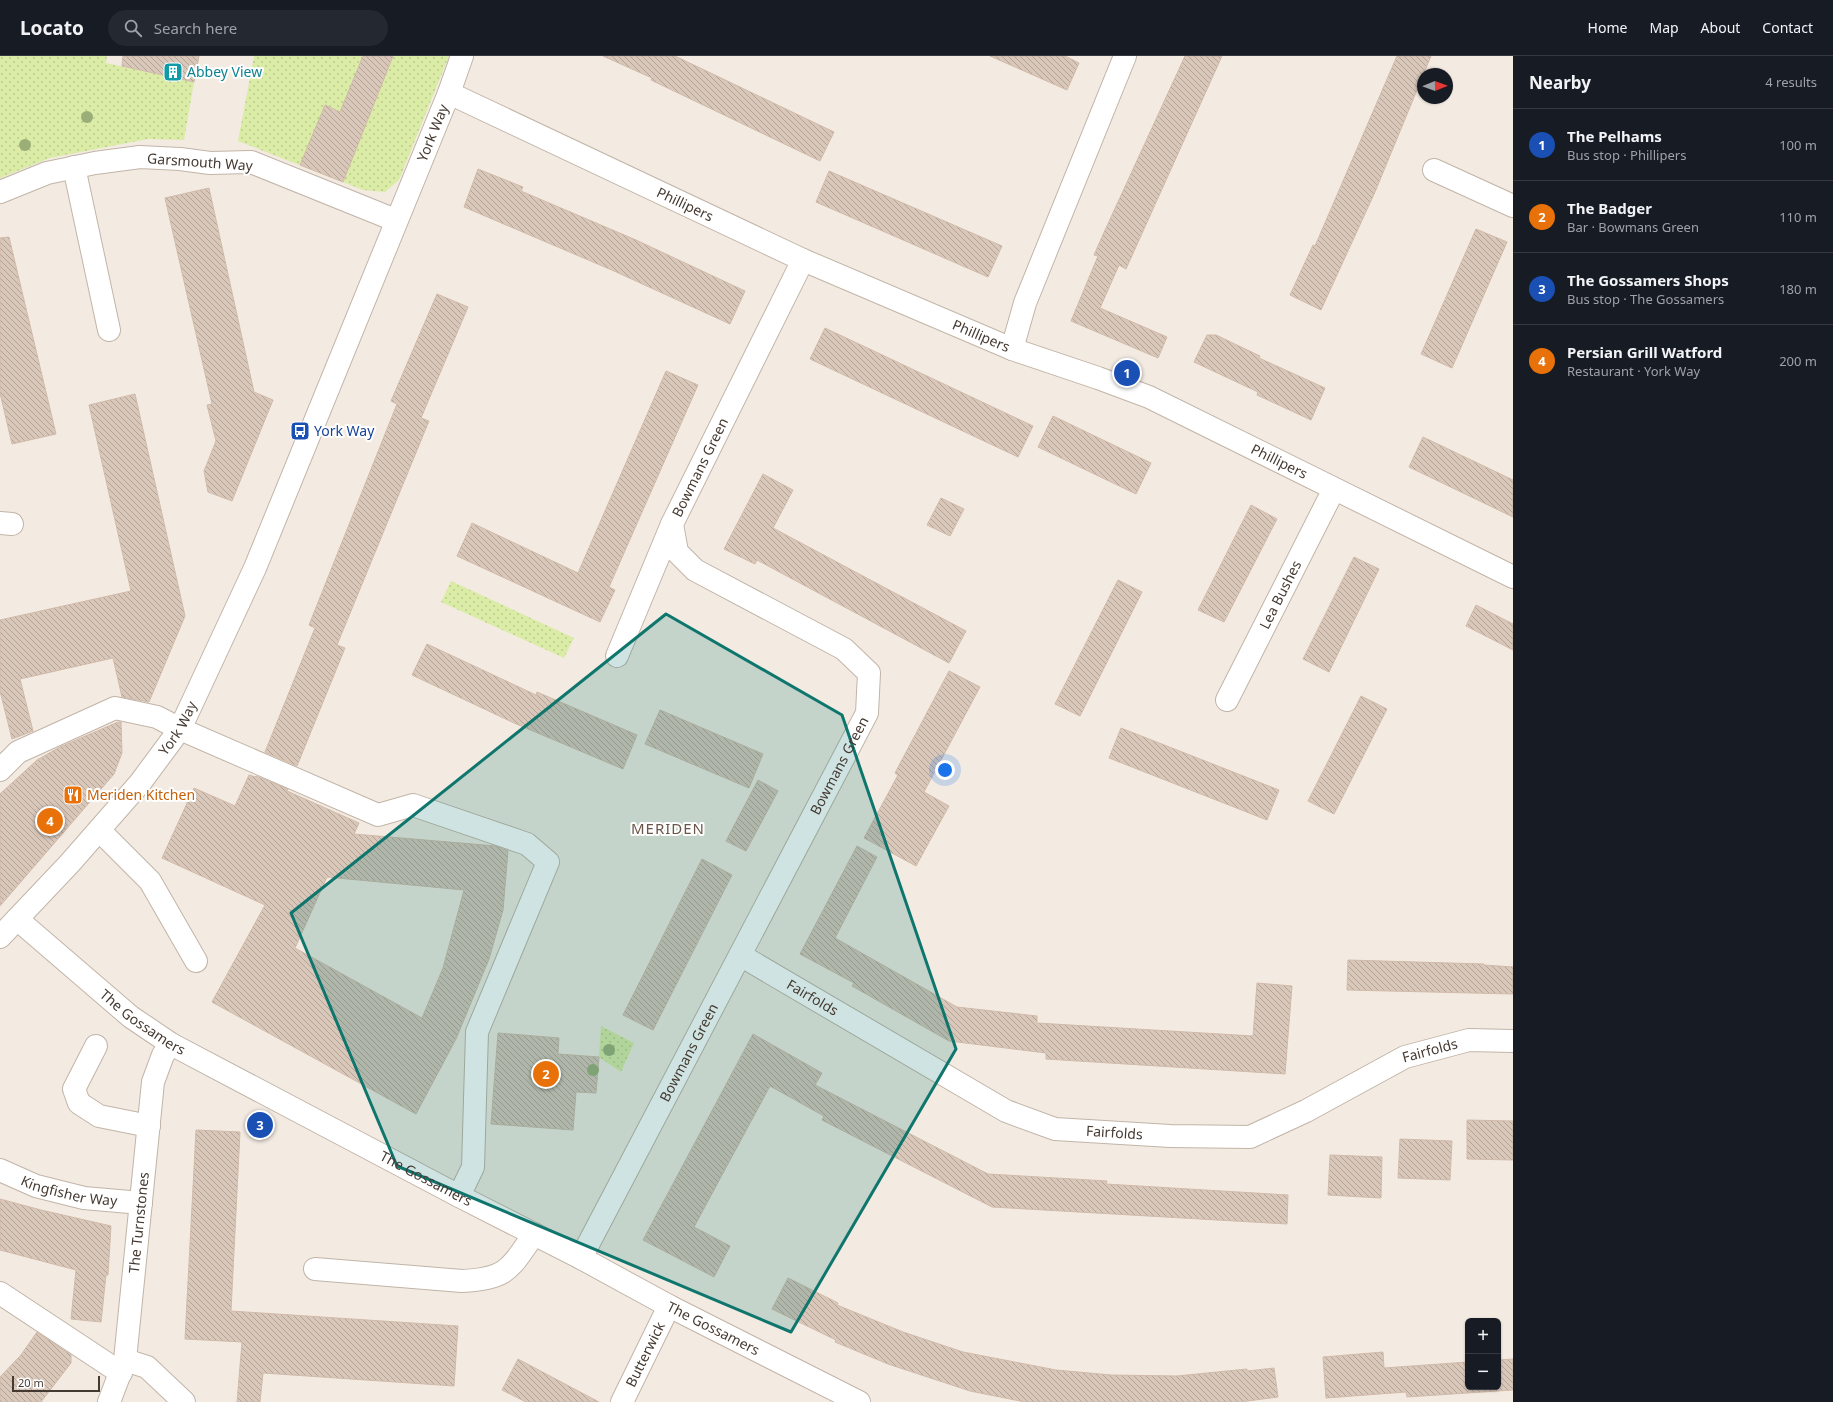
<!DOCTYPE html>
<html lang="en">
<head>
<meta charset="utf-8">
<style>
	:root { --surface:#171b24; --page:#242831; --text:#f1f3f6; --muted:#9ea1a6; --line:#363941; --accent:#2563eb }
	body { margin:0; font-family:"Noto Sans",sans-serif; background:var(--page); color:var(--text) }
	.controls { position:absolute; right:12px; bottom:12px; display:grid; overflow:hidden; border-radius:6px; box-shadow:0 1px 3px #0004 }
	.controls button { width:36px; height:36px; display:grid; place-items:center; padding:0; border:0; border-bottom:1px solid var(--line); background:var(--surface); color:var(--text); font:20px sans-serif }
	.compass { position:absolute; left:1417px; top:12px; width:36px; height:36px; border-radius:50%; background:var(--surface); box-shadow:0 1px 3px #0004; rotate:89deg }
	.scale { position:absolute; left:12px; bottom:10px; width:88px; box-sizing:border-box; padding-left:4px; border:2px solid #453a32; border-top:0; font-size:11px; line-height:14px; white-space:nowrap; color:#453a32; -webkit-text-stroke:3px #fff; paint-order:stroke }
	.you { position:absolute; left:945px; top:714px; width:14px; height:14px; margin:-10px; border:3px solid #fff; border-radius:50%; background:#1a73e8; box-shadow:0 0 0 6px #1a73e833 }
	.badge { display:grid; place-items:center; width:26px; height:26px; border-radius:50%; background:var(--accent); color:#fff; font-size:13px; font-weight:700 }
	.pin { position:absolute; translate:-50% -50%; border:2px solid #fff; box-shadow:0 1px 4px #0006 }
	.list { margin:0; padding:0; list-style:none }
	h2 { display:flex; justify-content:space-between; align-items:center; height:52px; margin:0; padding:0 16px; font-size:17px }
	h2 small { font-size:13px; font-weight:400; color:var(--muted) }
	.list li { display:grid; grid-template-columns:26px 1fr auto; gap:12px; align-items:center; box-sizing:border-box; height:72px; padding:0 16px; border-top:1px solid var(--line) }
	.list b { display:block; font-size:15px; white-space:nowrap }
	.list p { margin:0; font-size:13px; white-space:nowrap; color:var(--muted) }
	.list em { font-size:13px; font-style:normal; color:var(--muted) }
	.icon { flex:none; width:22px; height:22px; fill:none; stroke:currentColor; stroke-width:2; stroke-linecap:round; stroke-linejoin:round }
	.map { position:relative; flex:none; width:1513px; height:1346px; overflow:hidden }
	header { display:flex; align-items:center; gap:24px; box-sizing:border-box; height:56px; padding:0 20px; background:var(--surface); border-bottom:1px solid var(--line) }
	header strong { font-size:19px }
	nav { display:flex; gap:22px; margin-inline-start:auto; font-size:14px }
	.search { width:280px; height:36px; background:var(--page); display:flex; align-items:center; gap:10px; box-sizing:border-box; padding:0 14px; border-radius:22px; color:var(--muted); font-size:15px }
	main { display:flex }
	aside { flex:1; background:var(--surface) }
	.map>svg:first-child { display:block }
	.green { fill:url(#green-dots) }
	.building { fill:url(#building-back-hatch); stroke:#d1baa9; fill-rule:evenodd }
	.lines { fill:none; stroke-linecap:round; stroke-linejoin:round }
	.minor-casing { stroke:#c2b4a7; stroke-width:24 }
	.minor { stroke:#fff; stroke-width:22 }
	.tree { fill:#9cae77 }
	.marked { fill:#0f766e; fill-opacity:0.2; stroke:#0f766e; stroke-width:3; stroke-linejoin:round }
	.labels { text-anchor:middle; stroke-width:4; stroke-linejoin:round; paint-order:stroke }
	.culture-label { font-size:14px; fill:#0d838f; stroke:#fff; text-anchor:start }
	.street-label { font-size:14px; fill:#453a32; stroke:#fff }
	.transit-label { font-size:14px; fill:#164399; stroke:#fff; text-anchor:start }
	.food-label { font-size:14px; fill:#c56008; stroke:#fff; text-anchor:start }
	.neighbourhood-label { font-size:15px; letter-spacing:1px; fill:#695648; stroke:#fff }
</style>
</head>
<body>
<header>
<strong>Locato</strong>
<div class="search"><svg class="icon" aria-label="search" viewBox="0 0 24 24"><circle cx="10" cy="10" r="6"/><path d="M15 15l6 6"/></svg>Search here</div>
<nav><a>Home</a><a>Map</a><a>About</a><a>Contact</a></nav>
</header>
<main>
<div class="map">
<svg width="1513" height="1346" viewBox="0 0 1513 1346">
	<defs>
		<pattern id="green-dots" width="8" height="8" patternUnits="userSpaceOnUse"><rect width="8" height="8" fill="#daeca6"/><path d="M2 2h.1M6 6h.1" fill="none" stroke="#bccb8f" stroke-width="1.8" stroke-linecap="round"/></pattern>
		<pattern id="building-back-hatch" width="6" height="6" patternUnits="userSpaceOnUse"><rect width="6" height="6" fill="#d9c7ba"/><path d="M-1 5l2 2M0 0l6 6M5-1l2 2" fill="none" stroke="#b2a398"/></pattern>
	</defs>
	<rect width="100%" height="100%" fill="#f3ebe2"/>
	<g class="green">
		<polygon points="0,0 107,0 106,7 194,26 184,84 148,83 50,102 0,122"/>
		<polygon points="254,0 449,0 399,124 385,136 363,134 238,85"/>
		<polygon points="451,525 574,582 564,602 441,546"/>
		<polygon points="601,970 634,987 621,1016 599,1001"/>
	</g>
	<g class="building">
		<polygon points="123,0 199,0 194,26 122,10"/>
		<polygon points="363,0 393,0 343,126 300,109 325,49 340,56"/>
		<polygon points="603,0 675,0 834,76 820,105 651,24 652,22"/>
		<polygon points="990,0 1065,0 1079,7 1067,34"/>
		<polygon points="1185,0 1222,0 1126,213 1119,209 1100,252 1167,281 1158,302 1071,265 1098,200 1094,199 1106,172"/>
		<polygon points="1397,0 1431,0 1375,136 1321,254 1290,239 1313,189 1315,190"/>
		<polygon points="478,113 523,131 521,135 636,184 745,235 730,268 614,215 464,151"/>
		<polygon points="829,115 1002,190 988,221 816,146"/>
		<polygon points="209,132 254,336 273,344 232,445 208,436 204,415 216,385 207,349 212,348 165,142"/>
		<polygon points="1476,173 1507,186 1452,312 1421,298"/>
		<polygon points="9,181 56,378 12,388 0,337 0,182"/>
		<polygon points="437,238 468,251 421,362 429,365 337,589 345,592 297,710 265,696 315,572 309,569 397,348 391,345"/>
		<polygon points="825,272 1033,370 1018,401 810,303"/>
		<polygon points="1207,279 1216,279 1260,300 1259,302 1325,332 1311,364 1257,339 1258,336 1194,306"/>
		<polygon points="666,315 698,329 609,531 615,534 600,566 457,500 472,467 578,517"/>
		<polygon points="135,338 185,560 149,646 122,641 113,602 20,623 33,675 12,683 0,635 0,564 131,535 89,349"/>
		<polygon points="1053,360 1151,407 1136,438 1038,391"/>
		<polygon points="1423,381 1513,424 1513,461 1409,411"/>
		<polygon points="763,418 793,434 773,472 966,575 949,607 757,504 755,508 724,493"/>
		<polygon points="941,442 964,453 950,480 927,469"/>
		<polygon points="1251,449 1277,463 1224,566 1198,554"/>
		<polygon points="1354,501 1379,513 1329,616 1303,603"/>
		<polygon points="1118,524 1142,536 1080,660 1055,648"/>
		<polygon points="1476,549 1513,568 1513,594 1466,570"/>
		<polygon points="427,588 536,639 537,636 637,679 623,713 514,667 412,619"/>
		<polygon points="949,615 980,631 924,736 949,750 916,810 864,782 898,719 895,717"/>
		<polygon points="1361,640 1387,653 1334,758 1308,745"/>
		<polygon points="660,654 763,698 749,732 645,688"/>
		<polygon points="118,666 121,666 122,697 114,718 0,850 0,738 37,704 60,691"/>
		<polygon points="1121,672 1279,734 1267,764 1109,702"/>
		<path d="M249 719 255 721 256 720 288 733 287 735 359 767 354 778 496 790 508 795 503 854 489 903 456 983 416 1058 212 946 265 849 162 802 194 732 235 750ZM327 821 464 834 443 912 422 962 295 892Z"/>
		<polygon points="758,724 778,735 746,795 726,785"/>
		<polygon points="857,790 877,801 835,882 957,951 1037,960 1037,967 1253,980 1257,927 1292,930 1285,1018 1046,1003 1046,997 949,985 852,930 854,927 800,898"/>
		<polygon points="702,803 732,819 653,974 623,959"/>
		<polygon points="1348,904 1484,908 1484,909 1513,911 1513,938 1347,934"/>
		<polygon points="498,977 559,982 558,998 599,1001 596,1037 576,1036 573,1074 491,1068"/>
		<polygon points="753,978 822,1017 815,1029 988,1118 1107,1125 1106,1128 1288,1139 1287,1168 992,1151 822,1064 824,1060 770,1030 694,1171 730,1190 714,1221 643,1184"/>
		<polygon points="1467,1064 1513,1065 1513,1104 1467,1103"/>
		<polygon points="196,1074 240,1076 231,1255 458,1270 454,1330 263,1317 260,1346 237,1346 242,1286 185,1283"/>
		<polygon points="1400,1083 1452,1085 1450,1124 1398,1122"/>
		<polygon points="1330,1099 1382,1101 1381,1142 1328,1139"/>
		<polygon points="0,1143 41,1154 111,1170 108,1219 106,1219 101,1266 71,1263 76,1214 0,1194"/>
		<polygon points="788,1222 838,1247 837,1249 903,1276 963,1296 1056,1314 1111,1319 1177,1320 1247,1313 1247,1315 1274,1312 1278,1341 1240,1346 1025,1346 970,1335 888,1308 835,1286 836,1284 772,1253"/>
		<polygon points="37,1276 71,1299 71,1307 41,1346 0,1346 0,1321 21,1299"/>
		<polygon points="1383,1296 1384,1312 1468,1306 1468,1331 1498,1331 1498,1304 1513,1303 1513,1334 1407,1341 1406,1336 1326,1342 1323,1301"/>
		<polygon points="518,1303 599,1346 526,1346 502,1334"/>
	</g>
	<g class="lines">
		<defs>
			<g id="minor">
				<path id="s1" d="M449 37 803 204 1012 293 1098 322 1149 341 1513 521"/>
				<polyline points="74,111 109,274"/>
				<polyline points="1434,114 1513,150"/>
				<polyline points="0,136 47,117 95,107 140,101 180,103 210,107 251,106 395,164"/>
				<polyline points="1012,293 1025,247 1125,0"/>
				<polyline points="0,467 12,468"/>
				<polyline points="617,600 672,468"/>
				<path id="s2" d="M1227 644 1334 433"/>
				<polyline points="0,714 18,696 115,652 157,661 180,673 378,759 413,749 527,788 548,806 477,976 473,1111 459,1140"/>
				<polyline points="99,774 150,825 196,905"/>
				<path id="s3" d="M17 863 131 961 171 988 459 1140 581 1202 669 1250 859 1346"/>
				<path id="s4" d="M0 881 70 807 140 727 180 673 255 512 449 37 462 0"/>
				<path id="s5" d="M740 899 1006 1055 1055 1073 1170 1080 1250 1081 1306 1055 1405 1001 1469 984 1513 985"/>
				<polyline points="96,990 74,1033 79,1047 99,1060 149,1070"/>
				<path id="s6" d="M0 1114 36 1130 84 1142 141 1147"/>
				<path id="s7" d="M581 1202 867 657 869 617 844 593 695 514 677 496 672 468 803 204"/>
				<path d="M315 1213 462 1225C507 1223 510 1213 534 1178"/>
				<polyline points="0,1237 121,1317"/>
				<polyline points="125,1304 147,1311 184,1346"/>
				<path id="s8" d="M109 1346 125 1304 153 1026 163 999 171 988"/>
				<path id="s9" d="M622 1346 669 1250"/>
			</g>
		</defs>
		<use href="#minor" class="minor-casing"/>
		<use href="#minor" class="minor"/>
	</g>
	<g class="tree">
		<circle cx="87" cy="61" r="6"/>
		<circle cx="25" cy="89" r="6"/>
		<circle cx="609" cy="994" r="6"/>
		<circle cx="593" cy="1014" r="6"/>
	</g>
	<path class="marked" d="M666 558 842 659 956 993 791 1276 397 1110 291 857Z"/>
	<defs>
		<symbol id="building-square" viewBox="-11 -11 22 22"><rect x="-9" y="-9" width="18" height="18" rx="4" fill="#0f9aa8" stroke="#fff"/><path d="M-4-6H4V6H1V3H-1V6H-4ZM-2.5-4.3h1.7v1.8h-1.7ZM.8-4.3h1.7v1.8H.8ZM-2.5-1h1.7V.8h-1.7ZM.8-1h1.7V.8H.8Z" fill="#fff"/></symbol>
		<symbol id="bus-square" viewBox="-11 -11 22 22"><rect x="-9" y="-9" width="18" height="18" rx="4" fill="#1a4fb4" stroke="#fff"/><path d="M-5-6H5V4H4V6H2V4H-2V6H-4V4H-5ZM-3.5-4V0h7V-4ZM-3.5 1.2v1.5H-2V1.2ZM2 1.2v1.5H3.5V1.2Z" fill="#fff"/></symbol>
		<symbol id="restaurant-square" viewBox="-11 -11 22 22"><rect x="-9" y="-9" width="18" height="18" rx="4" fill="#e8710a" stroke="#fff"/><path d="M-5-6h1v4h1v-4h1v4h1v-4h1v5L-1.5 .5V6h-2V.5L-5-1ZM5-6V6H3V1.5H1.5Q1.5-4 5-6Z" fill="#fff"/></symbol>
	</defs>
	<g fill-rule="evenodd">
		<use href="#building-square" x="162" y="5" width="22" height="22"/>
		<use href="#bus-square" x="289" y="364" width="22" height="22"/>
		<use href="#restaurant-square" x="62" y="728" width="22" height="22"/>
	</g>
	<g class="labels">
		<g class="culture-label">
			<text x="187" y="21">Abbey View</text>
		</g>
		<g class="street-label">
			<text dy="5" stroke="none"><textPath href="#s4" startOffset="923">York Way</textPath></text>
			<text transform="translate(200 106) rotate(4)" y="5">Garsmouth Way</text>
			<text dy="5" stroke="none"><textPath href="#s1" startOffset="261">Phillipers</textPath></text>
			<text dy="5" stroke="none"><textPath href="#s1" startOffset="585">Phillipers</textPath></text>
			<text dy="5" stroke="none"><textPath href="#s1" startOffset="909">Phillipers</textPath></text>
			<text dy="5" stroke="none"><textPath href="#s7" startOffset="976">Bowmans Green</textPath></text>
			<text dy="5" stroke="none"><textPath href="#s2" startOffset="118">Lea Bushes</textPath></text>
			<text dy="5" stroke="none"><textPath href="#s4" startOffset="275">York Way</textPath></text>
			<text dy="5" stroke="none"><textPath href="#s7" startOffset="556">Bowmans Green</textPath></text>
			<text dy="5" stroke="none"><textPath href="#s5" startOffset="84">Fairfolds</textPath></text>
			<text dy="5" stroke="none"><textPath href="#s3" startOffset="163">The Gossamers</textPath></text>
			<text dy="5" stroke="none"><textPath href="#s7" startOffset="232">Bowmans Green</textPath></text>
			<text dy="5" stroke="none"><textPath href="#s5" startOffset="756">Fairfolds</textPath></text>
			<text dy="5" stroke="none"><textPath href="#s5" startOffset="420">Fairfolds</textPath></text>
			<text dy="5" stroke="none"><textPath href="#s3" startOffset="487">The Gossamers</textPath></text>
			<text dy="5" stroke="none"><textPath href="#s6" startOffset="73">Kingfisher Way</textPath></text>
			<text dy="5" stroke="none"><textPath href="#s8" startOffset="183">The Turnstones</textPath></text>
			<text dy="5" stroke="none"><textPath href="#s3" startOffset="811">The Gossamers</textPath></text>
			<text dy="5" stroke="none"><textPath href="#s9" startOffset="53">Butterwick</textPath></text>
		</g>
		<g class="transit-label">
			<text x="314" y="380">York Way</text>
		</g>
		<g class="food-label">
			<text x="87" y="744">Meriden Kitchen</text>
		</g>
		<g class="neighbourhood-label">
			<text x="668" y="778">MERIDEN</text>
		</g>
	</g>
</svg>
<div class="controls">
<button>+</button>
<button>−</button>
</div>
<svg class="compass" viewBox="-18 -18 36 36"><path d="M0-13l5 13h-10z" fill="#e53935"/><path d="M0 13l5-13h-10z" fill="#9ea1a6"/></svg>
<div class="scale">20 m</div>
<div class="you"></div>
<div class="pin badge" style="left:1127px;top:317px;background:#1a4fb4">1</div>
<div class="pin badge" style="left:546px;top:1018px;background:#e8710a">2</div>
<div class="pin badge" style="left:260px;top:1069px;background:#1a4fb4">3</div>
<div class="pin badge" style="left:50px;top:765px;background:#e8710a">4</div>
</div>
<aside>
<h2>Nearby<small>4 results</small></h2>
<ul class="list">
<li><span class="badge" style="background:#1a4fb4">1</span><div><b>The Pelhams</b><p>Bus stop · Phillipers</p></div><em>100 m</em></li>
<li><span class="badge" style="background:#e8710a">2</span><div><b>The Badger</b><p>Bar · Bowmans Green</p></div><em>110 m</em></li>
<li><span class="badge" style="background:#1a4fb4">3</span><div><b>The Gossamers Shops</b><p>Bus stop · The Gossamers</p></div><em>180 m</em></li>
<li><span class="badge" style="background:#e8710a">4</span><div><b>Persian Grill Watford</b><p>Restaurant · York Way</p></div><em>200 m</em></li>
</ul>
</aside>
</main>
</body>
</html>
